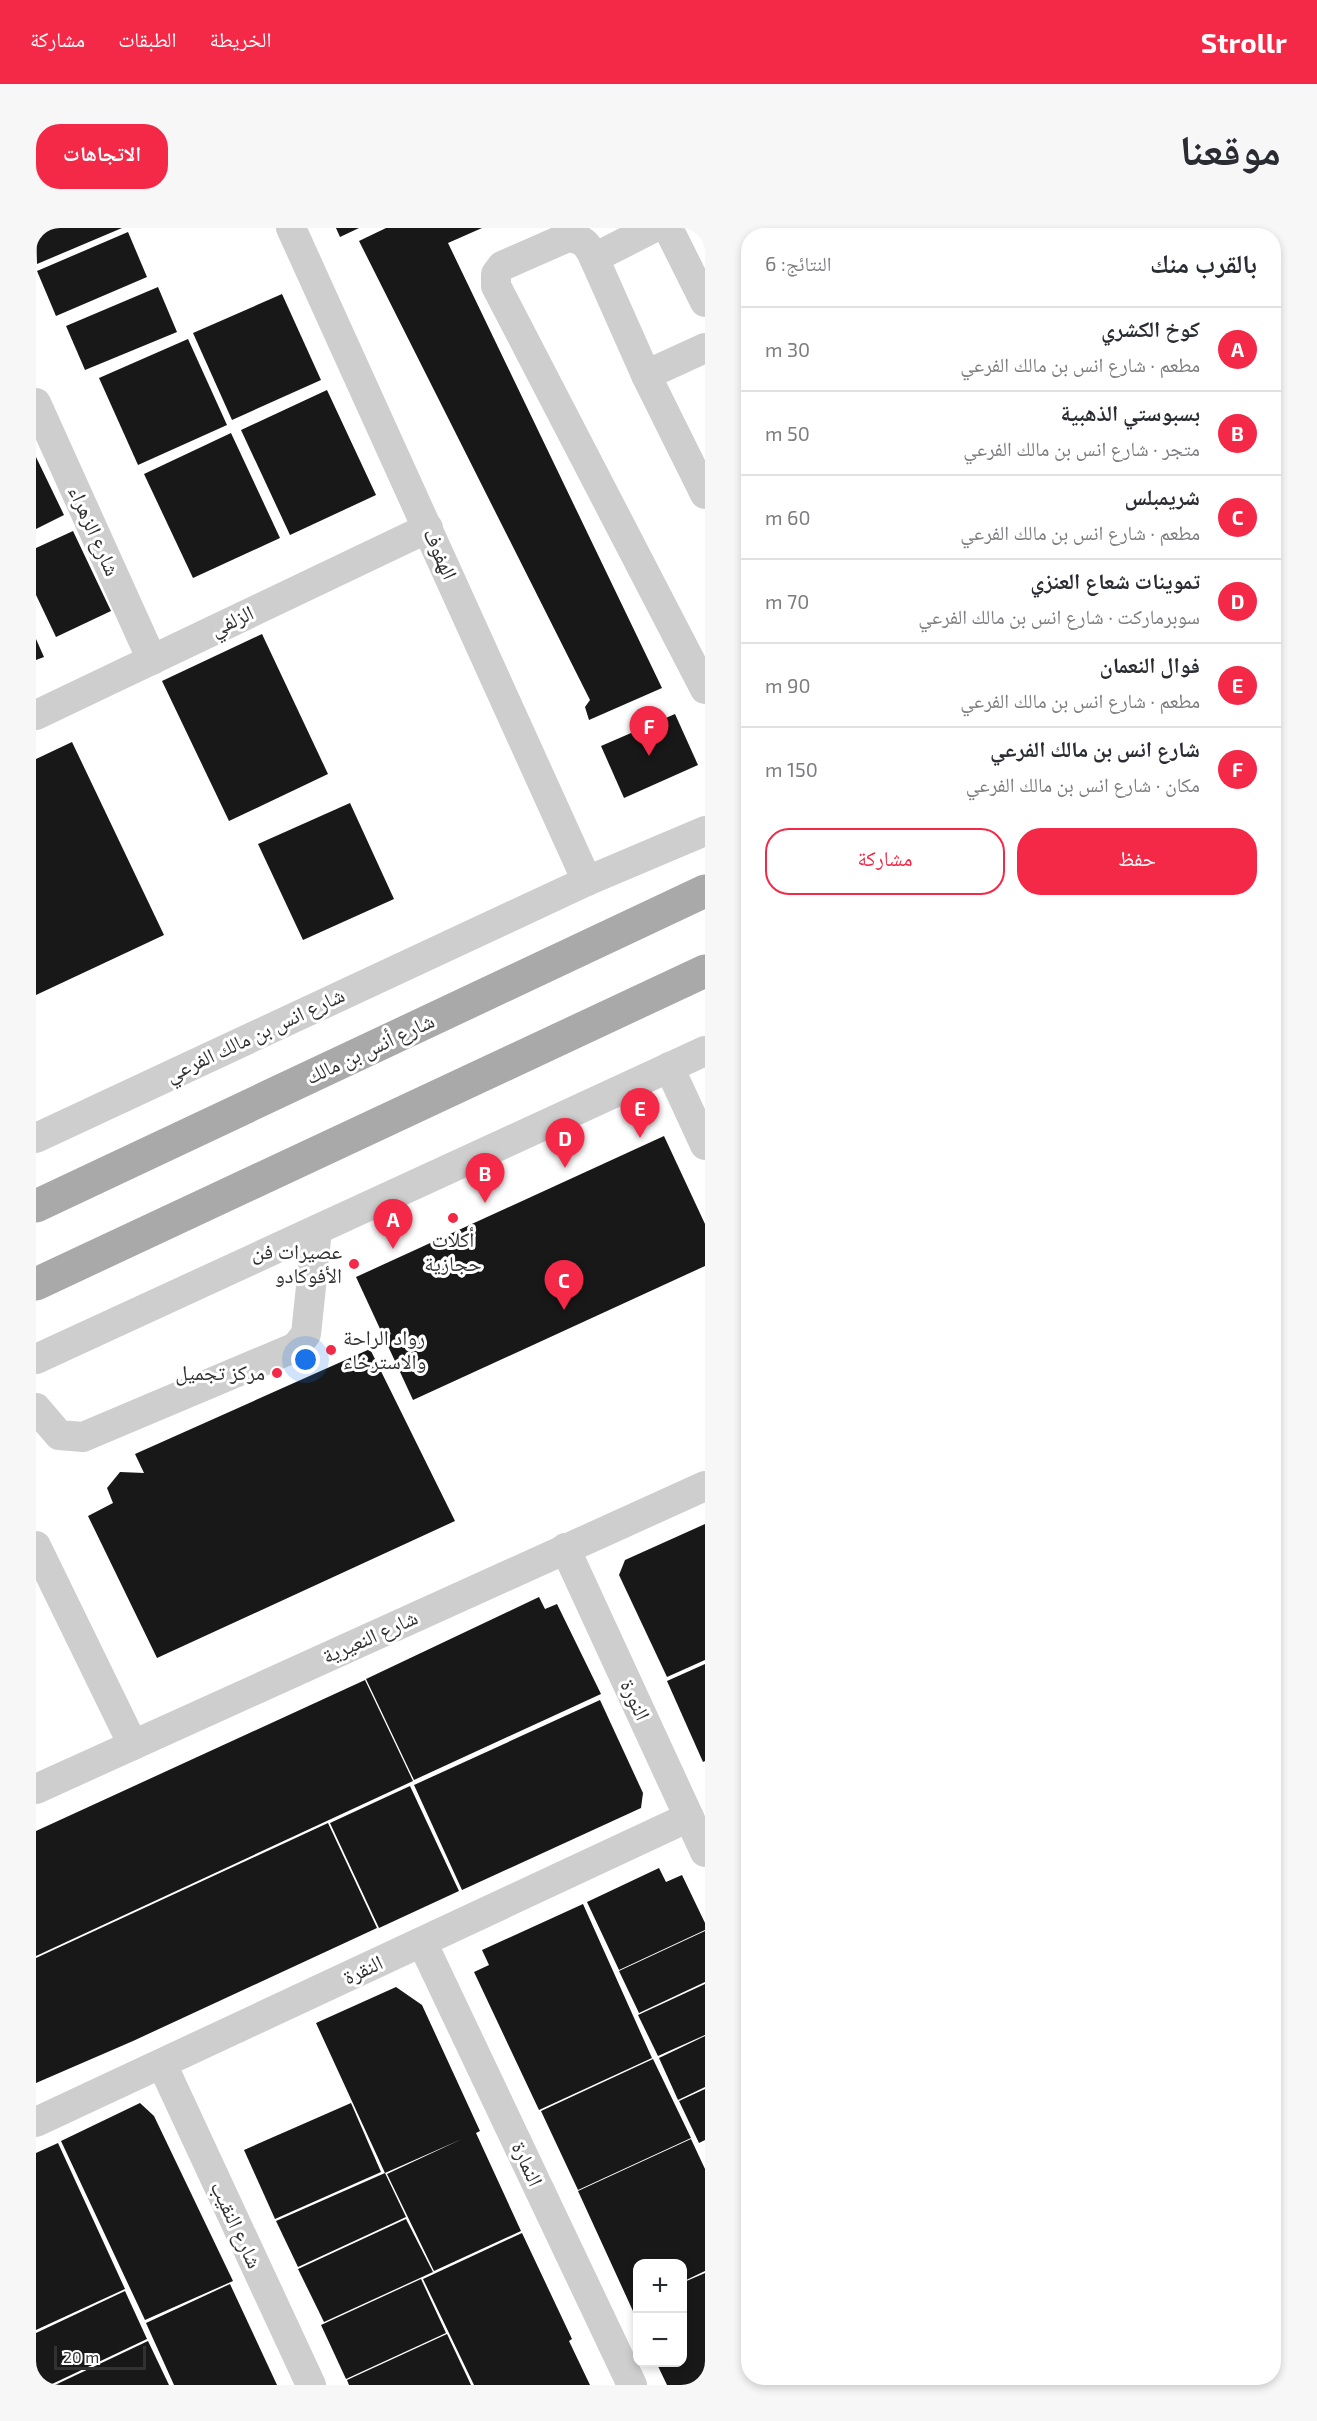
<!DOCTYPE html>
<html lang="ar">
<head>
<meta charset="utf-8">
<style>
	:root { --surface:#fff; --page:#f7f7f7; --text:#2b2b33; --muted:#7c7c81; --line:#e1e1e2; --accent:#f42847 }
	body { margin:0; font-family:"Exo 2","Noto Naskh Arabic",sans-serif; background:var(--page); color:var(--text); direction:rtl }
	.controls { position:absolute; right:18px; bottom:18px; display:grid; overflow:hidden; border-radius:12px; box-shadow:0 3px 9px #0003 }
	.controls button { width:54px; height:54px; display:grid; place-items:center; padding:0; border:0; border-bottom:2px solid var(--line); background:var(--surface); color:var(--text); font:30px sans-serif }
	.scale { position:absolute; left:18px; bottom:15px; width:92px; box-sizing:border-box; padding-left:6px; border:3px solid #313131; border-top:0; font-size:16px; line-height:21px; white-space:nowrap; color:#313131; -webkit-text-stroke:4px #fff; paint-order:stroke }
	.you { position:absolute; left:270px; top:1132px; width:21px; height:21px; margin:-15px; border:4px solid #fff; border-radius:50%; background:#1a73e8; box-shadow:0 0 0 9px #1a73e833 }
	.badge { display:grid; place-items:center; width:39px; height:39px; border-radius:50%; background:var(--accent); color:#fff; font-size:20px; font-weight:700 }
	.pin { position:absolute; translate:-50% -50px; filter:drop-shadow(0 2px 3px #0008) }
	.pin::after { content:''; position:absolute; top:32px; width:21px; height:18px; background:inherit; clip-path:polygon(0 0,100% 0,50% 100%) }
	.list { margin:0; padding:0; list-style:none }
	h2 { display:flex; justify-content:space-between; align-items:center; height:78px; margin:0; padding:0 24px; font-size:26px }
	h2 small { font-size:20px; font-weight:400; color:var(--muted) }
	.list li { display:grid; grid-template-columns:39px 1fr auto; gap:18px; align-items:center; box-sizing:border-box; height:84px; padding:0 24px; border-top:2px solid var(--line) }
	.list b { display:block; font-size:22px; white-space:nowrap }
	.list p { margin:0; font-size:20px; white-space:nowrap; color:var(--muted) }
	.list em { font-size:20px; font-style:normal; color:var(--muted) }
	.actions { display:flex; gap:12px; padding:18px 24px }
	.actions a { flex:1; padding:14px 0; border:2px solid var(--accent); border-radius:24px; text-align:center; font-size:21px; color:var(--accent) }
	.actions .main { background:var(--accent); color:#fff }
	.map { position:relative; flex:none; width:669px; height:2157px; overflow:hidden; direction:ltr; border-radius:24px }
	header { display:flex; align-items:center; gap:36px; box-sizing:border-box; height:84px; padding:0 30px; background:var(--accent); color:#fff }
	header strong { font-size:28px }
	nav { display:flex; gap:33px; margin-inline-start:auto; font-size:21px }
	.intro { display:flex; align-items:center; justify-content:space-between; box-sizing:border-box; height:144px; padding:0 36px }
	h1 { margin:0; font-size:42px }
	.button { padding:15px 27px; border-radius:24px; background:var(--accent); color:#fff; font-size:21px; font-weight:700 }
	main { display:flex; gap:36px; padding:0 36px }
	aside { flex:1; background:var(--surface); border-radius:24px; box-shadow:0 3px 9px #0003 }
	.map>svg:first-child { display:block }
	.building { fill:#181818 }
	.lines { fill:none; stroke-linecap:round; stroke-linejoin:round }
	.minor { stroke:#cecece; stroke-width:30 }
	.major { stroke:#a9a9a9; stroke-width:33 }
	.poi-dot { fill:#f42847; stroke:#fff; stroke-width:2 }
	.labels { text-anchor:middle; stroke-width:6; stroke-linejoin:round; paint-order:stroke }
	.street-label { font-size:21px; fill:#313131; stroke:#fff }
	.poi-label { font-size:21px; fill:#313131; stroke:#fff; text-anchor:end }
</style>
</head>
<body>
<header>
<strong>Strollr</strong>
<nav><a>الخريطة</a><a>الطبقات</a><a>مشاركة</a></nav>
</header>
<div class="intro"><h1>موقعنا</h1><a class="button">الاتجاهات</a></div>
<main>
<aside>
<h2>بالقرب منك<small>النتائج: 6</small></h2>
<ul class="list">
<li><span class="badge">A</span><div><b>كوخ الكشري</b><p>مطعم · شارع انس بن مالك الفرعي</p></div><em>30 m</em></li>
<li><span class="badge">B</span><div><b>بسبوستي الذهبية</b><p>متجر · شارع انس بن مالك الفرعي</p></div><em>50 m</em></li>
<li><span class="badge">C</span><div><b>شريمبلس</b><p>مطعم · شارع انس بن مالك الفرعي</p></div><em>60 m</em></li>
<li><span class="badge">D</span><div><b>تموينات شعاع العنزي</b><p>سوبرماركت · شارع انس بن مالك الفرعي</p></div><em>70 m</em></li>
<li><span class="badge">E</span><div><b>فوال النعمان</b><p>مطعم · شارع انس بن مالك الفرعي</p></div><em>90 m</em></li>
<li><span class="badge">F</span><div><b>شارع انس بن مالك الفرعي</b><p>مكان · شارع انس بن مالك الفرعي</p></div><em>150 m</em></li>
</ul>
<div class="actions"><a class="main">حفظ</a><a>مشاركة</a></div>
</aside>
<div class="map">
<svg width="669" height="2157" viewBox="0 0 669 2157">
	<rect width="100%" height="100%" fill="#fff"/>
	<g class="building">
		<polygon points="0,0 86,0 1,36"/>
		<polygon points="300,0 323,0 304,9"/>
		<polygon points="350,0 446,0 412,15 626,460 553,492 549,479 554,472 323,13"/>
		<polygon points="92,4 111,49 20,88 1,43"/>
		<polygon points="122,59 141,104 49,142 30,98"/>
		<polygon points="246,66 285,152 196,192 157,105"/>
		<polygon points="152,111 191,197 102,237 63,150"/>
		<polygon points="291,162 340,267 254,307 205,202"/>
		<polygon points="195,205 244,310 157,350 108,246"/>
		<polygon points="0,229 28,287 0,301"/>
		<polygon points="37,303 75,383 20,409 0,367 0,320"/>
		<polygon points="226,406 292,546 193,593 126,453"/>
		<polygon points="0,411 8,429 0,432"/>
		<polygon points="639,486 662,537 588,570 565,518"/>
		<polygon points="36,514 128,707 0,767 0,531"/>
		<polygon points="314,575 358,671 267,712 222,616"/>
		<polygon points="628,908 669,996 669,1038 377,1172 320,1049"/>
		<polygon points="334,1121 419,1293 121,1430 52,1288 77,1275 71,1260 84,1244 108,1245 99,1226"/>
		<polygon points="669,1296 669,1432 631,1449 583,1347 589,1332"/>
		<polygon points="503,1369 509,1381 521,1376 565,1466 378,1552 330,1451"/>
		<polygon points="669,1436 669,1533 667,1534 631,1453"/>
		<polygon points="329,1452 377,1553 0,1728 0,1603"/>
		<polygon points="564,1472 607,1565 605,1580 426,1662 378,1557"/>
		<polygon points="374,1558 423,1663 343,1700 294,1595"/>
		<polygon points="292,1595 341,1700 97,1813 0,1855 0,1730"/>
		<polygon points="623,1640 630,1654 646,1647 669,1695 669,1702 583,1742 551,1674"/>
		<polygon points="547,1676 616,1830 503,1882 438,1744 453,1737 446,1722"/>
		<polygon points="669,1703 669,1754 603,1785 583,1743"/>
		<polygon points="669,1756 669,1807 622,1828 602,1787"/>
		<polygon points="360,1759 386,1777 444,1903 440,1905 485,2003 398,2043 351,1946 426,1911 349,1945 280,1795"/>
		<polygon points="669,1808 669,1859 642,1872 623,1830"/>
		<polygon points="617,1831 655,1910 542,1962 505,1883"/>
		<polygon points="669,1861 669,1912 663,1915 643,1873"/>
		<polygon points="104,1875 118,1888 197,2053 109,2092 25,1913"/>
		<polygon points="315,1875 345,1944 239,1991 208,1922"/>
		<polygon points="655,1911 669,1941 669,2043 646,2054 646,2036 602,2036 602,2094 542,1963"/>
		<polygon points="22,1915 89,2061 0,2102 0,1925"/>
		<polygon points="349,1945 370,1989 262,2039 240,1993"/>
		<polygon points="370,1991 397,2044 288,2094 262,2041"/>
		<polygon points="486,2005 536,2111 533,2113 554,2157 438,2157 387,2051"/>
		<polygon points="669,2045 669,2157 631,2157 620,2134 646,2134 646,2055"/>
		<polygon points="385,2051 410,2105 310,2151 285,2097"/>
		<polygon points="194,2056 241,2157 138,2157 110,2095"/>
		<polygon points="89,2063 111,2111 14,2157 3,2157 0,2151 0,2105"/>
		<polygon points="411,2106 435,2157 313,2157 311,2152"/>
		<polygon points="112,2113 133,2157 19,2157"/>
	</g>
	<g class="lines">
		<g class="minor">
			<polyline points="255,0 551,653"/>
			<path d="M617 0 558 30C552 17 548 11 532 9L466 38 460 46V58L669 461"/>
			<polyline points="632,0 669,74"/>
			<polyline points="558,30 610,147 669,120"/>
			<polyline points="610,147 669,266"/>
			<polyline points="0,175 116,432"/>
			<polyline points="0,487 392,300"/>
			<polyline points="633,839 669,917"/>
			<polyline points="0,910 551,653 669,603"/>
			<polyline points="0,1131 669,823"/>
			<polyline points="0,1180 23,1207 47,1209 260,1119 270,1106 281,1002"/>
			<polyline points="0,1318 97,1517"/>
			<polyline points="529,1320 669,1624"/>
			<polyline points="0,1561 669,1258"/>
			<polyline points="386,1714 596,2157"/>
			<polyline points="126,1836 275,2157"/>
			<polyline points="0,1894 653,1589"/>
		</g>
		<g class="major">
			<polyline points="0,978 669,663"/>
			<polyline points="0,1056 669,743"/>
		</g>
	</g>
	<g class="poi-dot">
		<circle cx="417" cy="990" r="6"/>
		<circle cx="318" cy="1036" r="6"/>
		<circle cx="295" cy="1122" r="6"/>
		<circle cx="241" cy="1145" r="6"/>
	</g>
	<g class="labels">
		<g class="street-label">
			<text transform="translate(58 303) rotate(66)" y="7">شارع الزهراء</text>
			<text transform="translate(404 326) rotate(66)" y="7">الهفوف</text>
			<text transform="translate(196 393) rotate(-25)" y="7">الزلفي</text>
			<text transform="translate(219 807) rotate(-25)" y="7">شارع انس بن مالك الفرعي</text>
			<text transform="translate(334 821) rotate(-25)" y="7">شارع أنس بن مالك</text>
			<text transform="translate(334 1409) rotate(-24)" y="7">شارع النعيرية</text>
			<text transform="translate(599 1472) rotate(65)" y="7">النورة</text>
			<text transform="translate(327 1742) rotate(-25)" y="7">النقرة</text>
			<text transform="translate(491 1936) rotate(65)" y="7">النمارة</text>
			<text transform="translate(200 1997) rotate(65)" y="7">شارع النقيب</text>
		</g>
		<g class="poi-label">
			<text x="417" y="1019" text-anchor="middle">أكلات<tspan x="417" dy="24">حجازية</tspan></text>
			<text x="306" y="1031">عصيرات فن<tspan x="306" dy="24">الأفوكادو</tspan></text>
			<text x="307" y="1117" text-anchor="start">رواد الراحة<tspan x="307" dy="24">والاسترخاء</tspan></text>
			<text x="229" y="1152">مركز تجميل</text>
		</g>
	</g>
</svg>
<div class="controls">
<button>+</button>
<button>−</button>
</div>
<div class="scale">20 m</div>
<div class="you"></div>
<div class="pin badge" style="left:357px;top:1021px">A</div>
<div class="pin badge" style="left:449px;top:975px">B</div>
<div class="pin badge" style="left:528px;top:1082px">C</div>
<div class="pin badge" style="left:529px;top:940px">D</div>
<div class="pin badge" style="left:604px;top:910px">E</div>
<div class="pin badge" style="left:613px;top:528px">F</div>
</div>
</main>
</body>
</html>
